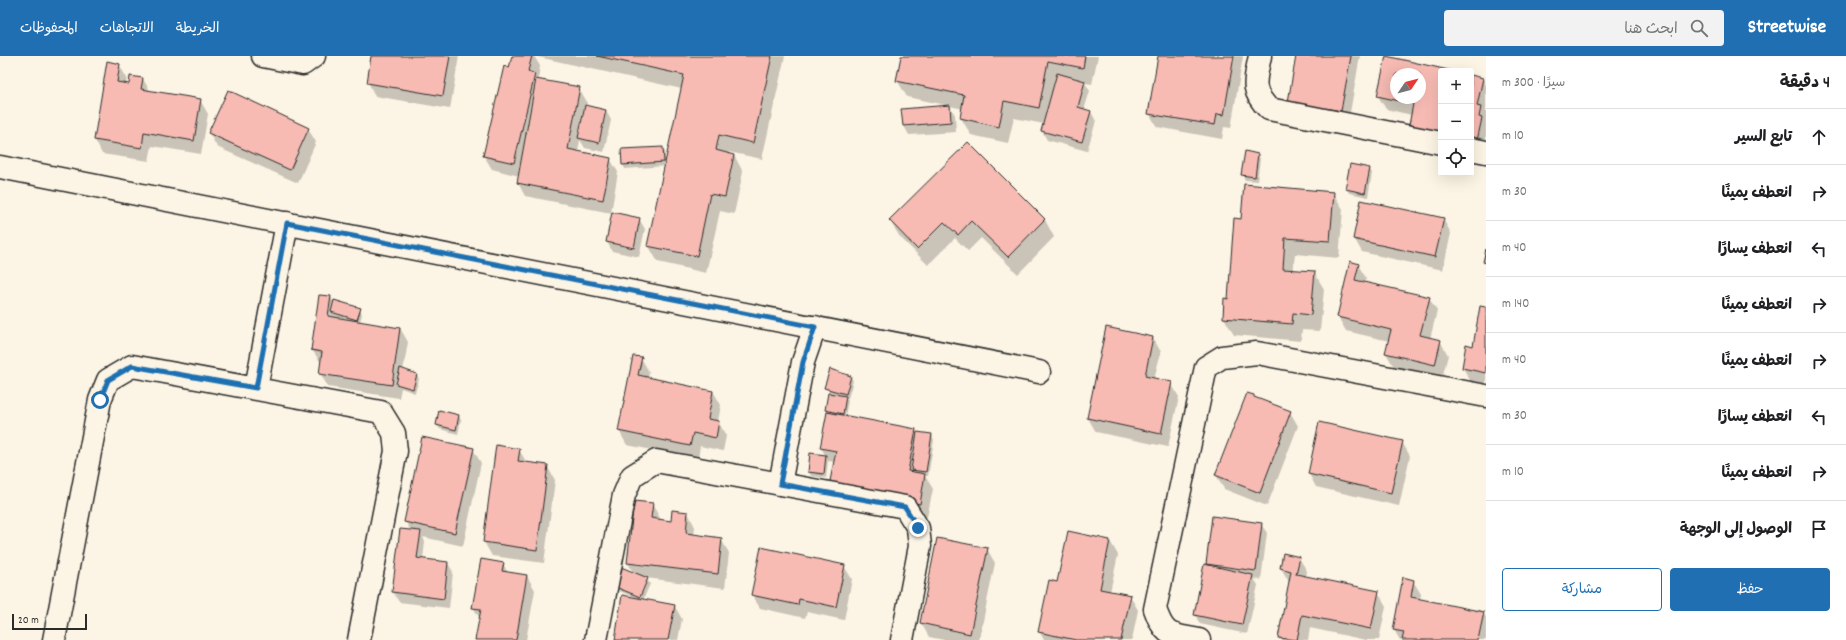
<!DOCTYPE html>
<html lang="ar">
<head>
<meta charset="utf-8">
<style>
	:root { --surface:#fff; --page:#f2f2f2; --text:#202124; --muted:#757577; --line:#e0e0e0; --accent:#1f6fb2 }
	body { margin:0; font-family:Dekko,"Playpen Sans Arabic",sans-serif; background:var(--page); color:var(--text); direction:rtl }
	.controls { position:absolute; right:12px; top:12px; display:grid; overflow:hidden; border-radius:4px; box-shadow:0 4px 16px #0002 }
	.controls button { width:36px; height:36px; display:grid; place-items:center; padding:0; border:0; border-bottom:1px solid var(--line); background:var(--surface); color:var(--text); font:20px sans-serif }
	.compass { position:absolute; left:1390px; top:12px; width:36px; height:36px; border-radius:50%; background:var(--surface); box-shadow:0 4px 16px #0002; rotate:55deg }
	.scale { position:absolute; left:12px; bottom:10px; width:75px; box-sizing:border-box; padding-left:4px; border:2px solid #2b2b2b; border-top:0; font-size:11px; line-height:14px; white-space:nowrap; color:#2b2b2b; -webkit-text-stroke:3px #fcf5e5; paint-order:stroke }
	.stop { position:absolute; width:12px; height:12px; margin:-9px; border:3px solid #1f6fb2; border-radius:50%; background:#fff }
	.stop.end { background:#1f6fb2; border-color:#fff; box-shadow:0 1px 4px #0008 }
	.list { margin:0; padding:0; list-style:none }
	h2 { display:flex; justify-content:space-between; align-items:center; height:52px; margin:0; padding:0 16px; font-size:17px }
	h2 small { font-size:13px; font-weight:400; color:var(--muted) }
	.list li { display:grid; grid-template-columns:26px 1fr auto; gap:12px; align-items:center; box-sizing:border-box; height:56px; padding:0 16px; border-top:1px solid var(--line) }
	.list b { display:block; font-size:15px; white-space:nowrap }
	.list em { font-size:13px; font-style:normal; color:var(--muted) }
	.actions { display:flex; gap:8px; padding:12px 16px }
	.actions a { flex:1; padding:9px 0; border:1px solid var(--accent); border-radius:4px; text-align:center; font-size:14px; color:var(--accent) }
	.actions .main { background:var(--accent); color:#fff }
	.icon { flex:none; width:22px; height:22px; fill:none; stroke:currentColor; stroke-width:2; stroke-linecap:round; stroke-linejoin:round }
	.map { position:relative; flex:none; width:1486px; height:584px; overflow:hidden; direction:ltr }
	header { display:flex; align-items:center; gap:24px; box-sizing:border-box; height:56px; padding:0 20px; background:var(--accent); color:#fff }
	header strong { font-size:19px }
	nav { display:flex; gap:22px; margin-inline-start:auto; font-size:14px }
	.search { width:280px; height:36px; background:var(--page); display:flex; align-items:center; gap:10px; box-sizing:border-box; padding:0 14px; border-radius:4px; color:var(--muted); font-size:15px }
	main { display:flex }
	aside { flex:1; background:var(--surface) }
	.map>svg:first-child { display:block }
	.shadow { fill:#0003; fill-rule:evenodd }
	.building { fill:#f7bbb3; stroke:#2b2b2b; fill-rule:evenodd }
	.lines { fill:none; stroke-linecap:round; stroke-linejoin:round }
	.minor-casing { stroke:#2b2b2b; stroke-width:25 }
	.minor { stroke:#fcf5e5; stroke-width:22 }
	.route { stroke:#1f6fb2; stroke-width:5 }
</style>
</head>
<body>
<header>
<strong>Streetwise</strong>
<div class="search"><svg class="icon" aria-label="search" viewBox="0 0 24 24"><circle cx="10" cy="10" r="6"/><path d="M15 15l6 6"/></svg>ابحث هنا</div>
<nav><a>الخريطة</a><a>الاتجاهات</a><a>المحفوظات</a></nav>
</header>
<main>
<aside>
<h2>4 دقيقة<small>سيرًا · 300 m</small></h2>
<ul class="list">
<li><svg class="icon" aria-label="ahead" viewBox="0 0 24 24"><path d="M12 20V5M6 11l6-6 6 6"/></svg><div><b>تابع السير</b></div><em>10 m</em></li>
<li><svg class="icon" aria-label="right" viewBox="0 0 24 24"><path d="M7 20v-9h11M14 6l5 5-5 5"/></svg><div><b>انعطف يمينًا</b></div><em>30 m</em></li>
<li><svg class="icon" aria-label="left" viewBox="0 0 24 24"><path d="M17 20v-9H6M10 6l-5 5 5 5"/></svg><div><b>انعطف يسارًا</b></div><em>40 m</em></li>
<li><svg class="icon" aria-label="right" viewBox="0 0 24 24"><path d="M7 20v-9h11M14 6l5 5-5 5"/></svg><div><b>انعطف يمينًا</b></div><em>140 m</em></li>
<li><svg class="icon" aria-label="right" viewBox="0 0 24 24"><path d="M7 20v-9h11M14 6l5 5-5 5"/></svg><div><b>انعطف يمينًا</b></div><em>40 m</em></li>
<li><svg class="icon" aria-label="left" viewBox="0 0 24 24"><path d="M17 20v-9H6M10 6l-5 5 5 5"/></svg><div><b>انعطف يسارًا</b></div><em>30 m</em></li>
<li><svg class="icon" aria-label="right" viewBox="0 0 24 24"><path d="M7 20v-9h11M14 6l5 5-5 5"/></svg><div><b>انعطف يمينًا</b></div><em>10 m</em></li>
<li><svg class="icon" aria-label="arrive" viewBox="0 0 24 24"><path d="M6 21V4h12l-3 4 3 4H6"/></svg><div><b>الوصول إلى الوجهة</b></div></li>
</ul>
<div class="actions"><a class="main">حفظ</a><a>مشاركة</a></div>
</aside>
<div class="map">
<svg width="1486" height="584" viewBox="0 0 1486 584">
	<rect width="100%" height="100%" fill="#fcf5e5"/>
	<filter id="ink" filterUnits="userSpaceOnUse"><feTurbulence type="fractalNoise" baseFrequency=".025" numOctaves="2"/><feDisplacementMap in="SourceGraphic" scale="8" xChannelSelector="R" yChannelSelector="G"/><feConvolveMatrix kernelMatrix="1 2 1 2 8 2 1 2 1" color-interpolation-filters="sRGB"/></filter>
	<g filter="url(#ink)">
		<g class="shadow">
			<polygon points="372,0 459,0 450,53 375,40 368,26"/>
			<polygon points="513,0 785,0 762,103 729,96 728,98 734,99 743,116 734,158 720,155 706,217 658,206 648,189 666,110 625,113 623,108 662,92 665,96 665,108 682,33 534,0 540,10 538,24 579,32 587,46 586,51 606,55 611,64 604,96 585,92 580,84 578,96 610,103 618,116 611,157 525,140 518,127 519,120 492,113 484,100"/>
			<polygon points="902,0 1098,0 1092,28 1085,27 1090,35 1084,54 1091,56 1096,65 1087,95 1047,84 1042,75 1044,68 1014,62 1008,87 971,79 961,62 963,53 950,50 955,59 956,76 909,79 904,70 946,49 907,41 897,24"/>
			<polygon points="1159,0 1243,0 1231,72 1224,71 1222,83 1157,71 1149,57"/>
			<polygon points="1297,0 1360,0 1348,68 1297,59"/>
			<path d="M1387 0 1449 15H1441V88L1417 82 1410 69 1412 59 1386 53 1378 40ZM1396 18H1420V42H1396Z"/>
			<polygon points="119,9 127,22 126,28 130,29 143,23 150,35 200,44 208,58 201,98 152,90 149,105 102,98 95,84"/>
			<polygon points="1471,20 1483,23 1486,29 1486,91 1471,95"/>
			<polygon points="308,73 316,86 298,127 217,91 209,77"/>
			<polygon points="968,87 1045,164 1054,181 1018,218 981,182 968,195 955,182 928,209 900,181 890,165"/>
			<polygon points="1245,96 1258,98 1260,103 1257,125 1245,124 1242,119"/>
			<polygon points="1369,112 1372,117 1368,141 1349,137 1347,133"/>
			<polygon points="1333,137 1343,153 1339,202 1295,198 1293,215 1314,216 1324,233 1320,275 1302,274 1301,285 1234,279 1224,262 1225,243 1229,244 1242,164"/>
			<polygon points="639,163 645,173 639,201 612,195 607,186"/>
			<polygon points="1443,163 1451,177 1443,214 1362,196 1354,182"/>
			<polygon points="1358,209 1366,222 1365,227 1429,242 1437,255 1430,283 1440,285 1448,299 1442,322 1394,311 1386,297 1389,285 1346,275 1338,261"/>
			<polygon points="331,241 334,248 360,253 362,258 360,266 400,272 408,286 403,315 417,319 419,323 415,337 401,332 399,342 328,331 320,317 322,308 312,294"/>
			<polygon points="1486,252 1486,328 1471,326 1463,312 1467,289 1474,291"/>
			<polygon points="1107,272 1153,282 1161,296 1154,323 1171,327 1179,341 1168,391 1096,376 1088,362"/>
			<polygon points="641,302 649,316 648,322 713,335 721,349 718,365 726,380 723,395 700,390 698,403 627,389 619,375"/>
			<polygon points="851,321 853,325 848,342 845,341 848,345 845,360 915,374 917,377 932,379 934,384 928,420 925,420 933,433 927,461 838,444 835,406 828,405 826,422 811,420 809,416 811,398 826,400 821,392 827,357 826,354 829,336 826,332"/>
			<polygon points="1254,340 1255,343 1290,356 1298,370 1267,450 1224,433 1216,419"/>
			<polygon points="459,360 461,364 458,378 440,373 437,369"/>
			<polygon points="1402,386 1410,400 1399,450 1316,431 1309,418"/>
			<polygon points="473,393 481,407 463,490 423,481 425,486 423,503 448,507 453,516 449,552 399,546 393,536 411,475 405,465"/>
			<polygon points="519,394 527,407 547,410 555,424 544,507 492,500 484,486"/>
			<polygon points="652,448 660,462 660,464 672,466 688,457 695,471 694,480 721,483 729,497 725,532 646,522 650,528 643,544 674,549 682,563 678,584 616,584 634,541 617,534 614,530 634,518 628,507"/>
			<polygon points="1261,468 1267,477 1261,524 1254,523 1258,529 1247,578 1200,568 1195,559 1209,510 1207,508"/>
			<polygon points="1110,485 1118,499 1110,536 1130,540 1138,554 1132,584 1044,584 1039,575 1058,527"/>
			<polygon points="987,493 995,507 979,584 944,584 929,581 921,567"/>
			<polygon points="1299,502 1307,515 1306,521 1378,536 1386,550 1379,584 1366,584 1310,572 1308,584 1280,584 1279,581 1289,526 1281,512"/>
			<polygon points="503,508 508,517 527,520 535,534 526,584 476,584 480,563 473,551"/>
			<polygon points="844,510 852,523 844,564 807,556 805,562 760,552 752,539"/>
			<polygon points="1413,525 1421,538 1420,544 1483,557 1486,561 1486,584 1400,584 1394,574"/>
		</g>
		<g class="building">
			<polygon points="371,0 450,0 443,40 367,27"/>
			<polygon points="512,0 532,0 528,15 535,18 514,107 483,100 504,10 509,12"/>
			<polygon points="597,0 772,0 753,87 719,79 716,94 734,99 725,141 710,138 697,200 647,190 684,19"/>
			<polygon points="901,0 1085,0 1083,12 1048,5 1039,52 1004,45 999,71 960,62 964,39 896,25"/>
			<polygon points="1158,0 1234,0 1224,59 1217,58 1215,69 1148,58"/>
			<polygon points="1296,0 1351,0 1341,55 1288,46"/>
			<path d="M1386 0 1453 15H1441V76L1409 69 1413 48 1377 40ZM1396 18H1420V42H1396Z"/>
			<polygon points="107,5 120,8 117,26 129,28 130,20 143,22 141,33 201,43 194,85 144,76 142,92 94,84"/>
			<polygon points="1057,17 1085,25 1078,51 1091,55 1082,86 1041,75"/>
			<polygon points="1471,19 1483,22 1477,50 1481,51 1479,61 1482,62 1477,85 1471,83"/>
			<polygon points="536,23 580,31 568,93 611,102 603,144 517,127"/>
			<polygon points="228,34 309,72 290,114 208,77"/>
			<polygon points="585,49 606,54 599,87 578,82"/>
			<polygon points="950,49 951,66 903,70 901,53"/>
			<polygon points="968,86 1045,163 1008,201 971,165 958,179 944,166 917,193 889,164"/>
			<polygon points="663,91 664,106 622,109 621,93"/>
			<polygon points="1245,95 1258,98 1255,121 1241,119"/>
			<polygon points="1350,108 1370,112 1365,137 1345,133"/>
			<polygon points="1244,128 1334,136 1330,185 1285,182 1283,213 1315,215 1311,259 1293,257 1292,268 1223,262 1224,242 1228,243 1234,162 1241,163"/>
			<polygon points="1361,144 1444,162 1435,201 1353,183"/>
			<polygon points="612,156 640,162 634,192 606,186"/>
			<polygon points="1486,193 1486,207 1483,206"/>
			<polygon points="1350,205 1359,208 1355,224 1430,241 1420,279 1441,284 1435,309 1385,297 1391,274 1337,261"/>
			<polygon points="319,239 331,240 328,260 400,272 392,329 319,318 322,296 311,294"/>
			<polygon points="334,244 361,252 357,264 331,256"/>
			<polygon points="1480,250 1486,251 1486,317 1462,312 1466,288 1473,290"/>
			<polygon points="1106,271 1153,281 1145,320 1172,326 1161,378 1087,362"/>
			<polygon points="633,300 642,301 638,319 713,335 708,363 719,365 716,382 693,377 690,390 618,375"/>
			<polygon points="400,312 417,318 413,333 396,328"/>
			<polygon points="830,313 851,320 846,338 824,332"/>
			<polygon points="828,337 846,340 843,358 825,354"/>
			<polygon points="1247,337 1254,339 1254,341 1291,355 1260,437 1215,419"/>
			<polygon points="439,354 459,359 456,374 436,369"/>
			<polygon points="827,356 916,373 908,415 925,418 920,448 829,430 836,395 820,392"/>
			<polygon points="1319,366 1403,385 1391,437 1308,418"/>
			<polygon points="917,376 932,378 926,416 911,414"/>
			<polygon points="422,381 474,392 455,477 404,466"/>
			<polygon points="496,389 520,393 518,405 548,409 537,494 483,486"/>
			<polygon points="810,397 826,399 824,418 808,416"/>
			<polygon points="634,445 653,447 651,462 671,465 672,454 688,456 686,477 722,482 718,518 627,507"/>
			<polygon points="1212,460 1262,467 1256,515 1206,508"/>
			<polygon points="400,473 421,475 417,502 448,506 444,543 392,536"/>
			<polygon points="1068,475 1110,484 1100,533 1131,539 1121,584 1076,584 1038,576 1049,524 1057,526"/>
			<polygon points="937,482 988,492 970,578 920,567"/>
			<polygon points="761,491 845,509 836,551 799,543 798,549 751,539"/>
			<polygon points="1283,497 1300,501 1296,518 1379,535 1371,573 1302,559 1297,584 1278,582 1291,515 1280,512"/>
			<polygon points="481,503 504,507 502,515 527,519 516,584 475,584 481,553 472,552"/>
			<polygon points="1204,508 1253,519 1242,569 1194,559"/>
			<polygon points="621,511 648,522 640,541 613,530"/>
			<polygon points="1403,521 1414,524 1411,541 1484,556 1478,584 1402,584 1404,576 1393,574"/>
			<polygon points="622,539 675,549 668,584 615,584"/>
		</g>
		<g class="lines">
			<defs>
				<g id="minor">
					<polyline points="263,0 303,8 314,0"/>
					<path d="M1260 0C1255 25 1250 34 1269 53L1441 87"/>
					<polyline points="1471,93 1486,96"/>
					<polyline points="0,111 1039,316"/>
					<polyline points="256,332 287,167"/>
					<polyline points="780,428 803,306 815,271"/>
					<polyline points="54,584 100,344 108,324 132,310 381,356 394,377 396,395 359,584"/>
					<polyline points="596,584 624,439 632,420 656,405 905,451 918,472 920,490 902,584"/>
					<path d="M1199 584C1171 578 1165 582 1155 553L1206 311 1222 301 1257 297 1486 340"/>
				</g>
			</defs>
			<use href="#minor" class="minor-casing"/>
			<use href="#minor" class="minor"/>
		</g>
	</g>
	<g class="lines" filter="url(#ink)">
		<polyline class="route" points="100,344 108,324 132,310 256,332 287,167 815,271 803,306 780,428 905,451 918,472"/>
	</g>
</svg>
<div class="controls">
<button>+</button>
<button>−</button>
<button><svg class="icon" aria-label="locate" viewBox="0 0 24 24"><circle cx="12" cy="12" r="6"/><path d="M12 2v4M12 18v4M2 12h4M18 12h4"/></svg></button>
</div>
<svg class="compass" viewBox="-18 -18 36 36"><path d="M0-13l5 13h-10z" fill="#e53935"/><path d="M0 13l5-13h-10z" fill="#757577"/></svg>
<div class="scale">20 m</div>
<div class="stop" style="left:100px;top:344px"></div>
<div class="stop end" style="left:918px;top:472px"></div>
</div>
</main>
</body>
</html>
